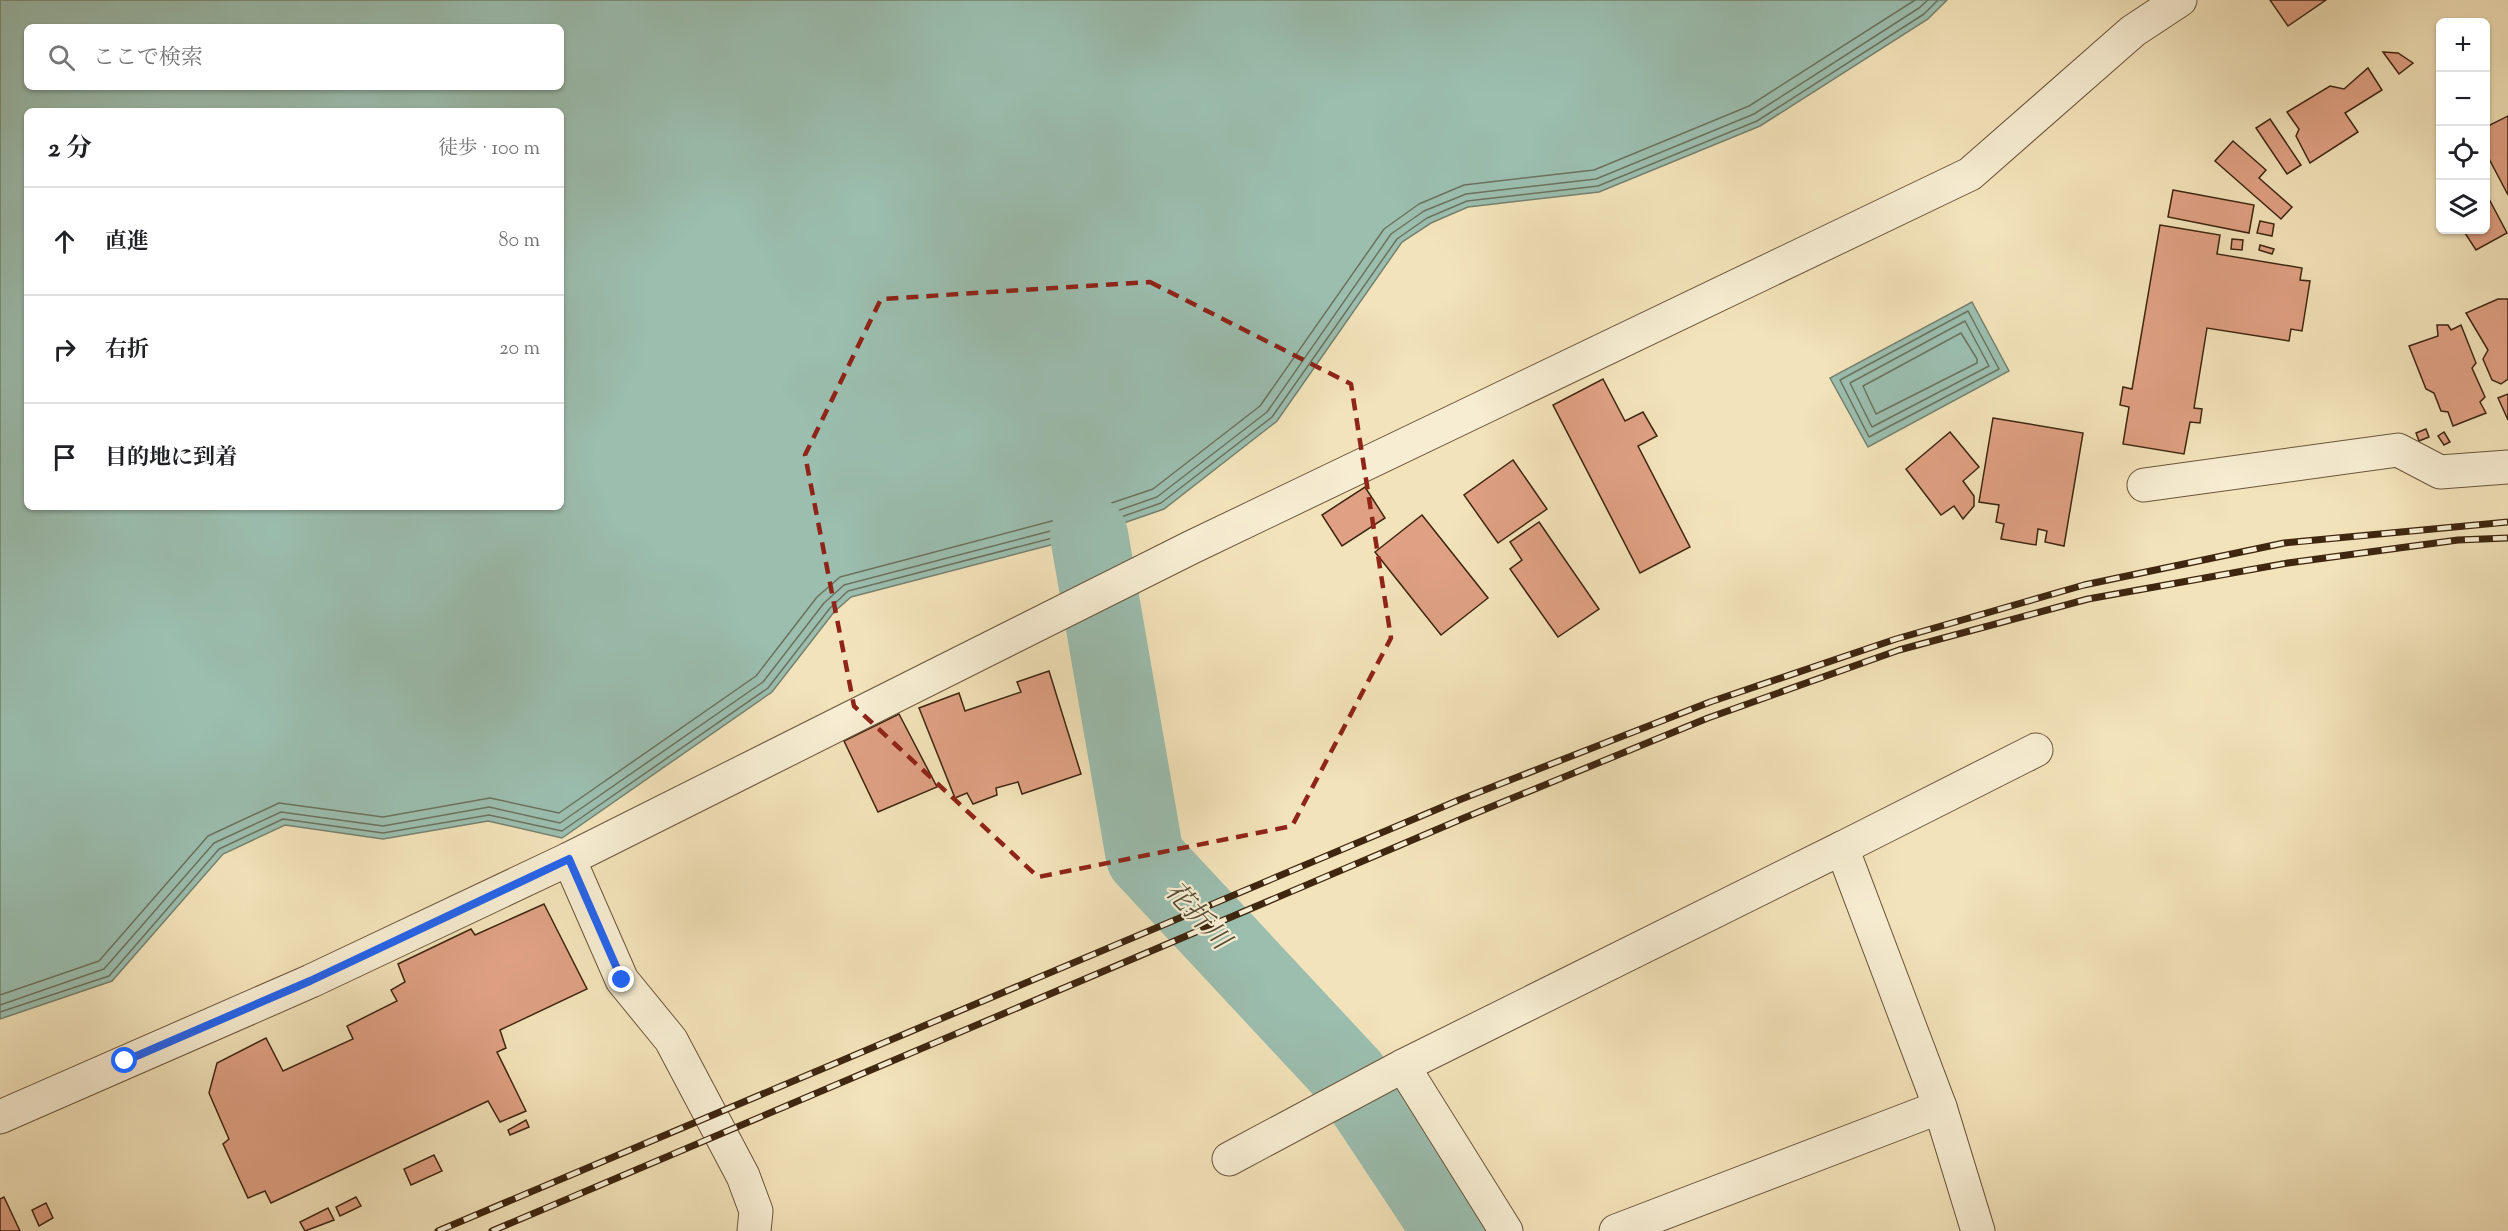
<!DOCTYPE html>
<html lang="ja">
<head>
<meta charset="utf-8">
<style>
	:root { --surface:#fff; --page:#f2f2f2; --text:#202124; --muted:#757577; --line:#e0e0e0 }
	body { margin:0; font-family:"Sorts Mill Goudy","Noto Serif JP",serif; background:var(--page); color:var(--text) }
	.controls { position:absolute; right:18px; top:18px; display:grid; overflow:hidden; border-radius:9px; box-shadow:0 2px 4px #0004 }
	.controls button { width:54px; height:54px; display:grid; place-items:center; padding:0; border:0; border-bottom:2px solid var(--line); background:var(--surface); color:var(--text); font:30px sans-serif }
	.stop { position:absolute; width:18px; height:18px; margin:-14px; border:4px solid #2563eb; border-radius:50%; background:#fff }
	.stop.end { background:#2563eb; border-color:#fff; box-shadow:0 2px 6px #0008 }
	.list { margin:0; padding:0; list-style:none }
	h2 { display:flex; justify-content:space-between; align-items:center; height:78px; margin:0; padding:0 24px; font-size:26px }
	h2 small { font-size:20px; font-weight:400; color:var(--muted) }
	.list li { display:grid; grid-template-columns:39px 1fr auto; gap:18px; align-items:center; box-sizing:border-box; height:108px; padding:0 24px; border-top:2px solid var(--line) }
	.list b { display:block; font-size:22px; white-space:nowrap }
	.list em { font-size:20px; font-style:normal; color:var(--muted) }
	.icon { flex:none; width:33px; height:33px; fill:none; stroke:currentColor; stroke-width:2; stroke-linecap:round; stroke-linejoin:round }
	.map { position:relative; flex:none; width:2508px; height:1231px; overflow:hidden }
	.search { position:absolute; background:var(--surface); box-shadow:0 2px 4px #0004; left:24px; top:24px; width:540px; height:66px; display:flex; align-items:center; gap:15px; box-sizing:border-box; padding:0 21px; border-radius:9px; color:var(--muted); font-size:22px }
	.panel { position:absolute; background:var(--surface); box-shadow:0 2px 4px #0004; left:24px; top:108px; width:540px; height:402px; border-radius:9px }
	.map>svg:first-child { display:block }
	.water { fill:#9bbeaf; stroke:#76816f; stroke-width:1.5; fill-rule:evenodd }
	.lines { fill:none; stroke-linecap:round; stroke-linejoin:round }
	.shore { stroke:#6c725f; stroke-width:1.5 }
	.river { stroke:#9bbeaf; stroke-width:78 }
	.building { fill:#dfa083; stroke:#3e260f; stroke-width:1.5 }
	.minor-casing { stroke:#6b553a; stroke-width:35 }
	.minor { stroke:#f7edd2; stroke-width:33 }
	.rail-casing { stroke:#3e260f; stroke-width:7 }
	.rail { stroke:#f7edd2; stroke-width:4.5; stroke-dasharray:14; stroke-linecap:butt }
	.route { stroke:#2563eb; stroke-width:8 }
	.marked { fill:none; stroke:#8f2418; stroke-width:4.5; stroke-dasharray:12 8; stroke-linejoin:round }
	.labels { text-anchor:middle; stroke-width:4.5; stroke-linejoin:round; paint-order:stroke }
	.water-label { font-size:27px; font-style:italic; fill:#554c37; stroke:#f7edd2 }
</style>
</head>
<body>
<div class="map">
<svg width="2508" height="1231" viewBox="0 0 2508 1231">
	<rect width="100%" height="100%" fill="#f3e3ba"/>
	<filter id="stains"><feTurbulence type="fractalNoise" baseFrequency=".00333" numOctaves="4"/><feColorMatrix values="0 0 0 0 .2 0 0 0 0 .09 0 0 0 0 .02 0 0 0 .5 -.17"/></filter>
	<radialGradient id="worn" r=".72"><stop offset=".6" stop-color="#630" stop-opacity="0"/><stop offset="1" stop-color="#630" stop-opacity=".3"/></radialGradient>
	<g class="water">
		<path d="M0 0H1947L1928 19 1760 126 1599 192 1468 207 1431 223 1402 242 1277 421 1164 509 1089 535 851 597 834 612 772 692 562 838 488 821 383 839 285 825 223 854 112 981 0 1019ZM27 27H561V87H27ZM27 111H561V507H27Z"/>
		<polygon points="1972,302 2009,371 1868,447 1830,378"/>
	</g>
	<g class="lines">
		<g class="shore">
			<polygon points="1968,311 1999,369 1869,437 1840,380"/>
			<polygon points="1965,321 1989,366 1872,427 1850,383"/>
			<polygon points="1961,333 1977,359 1977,363 1876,414 1863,386"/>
			<polyline points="0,995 99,961 208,836 279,803 383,817 490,798 559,813 756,676 817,597 840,577 1082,513 1153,489 1260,406 1384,229 1419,204 1464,185 1594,170 1749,106 1915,0"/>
			<polyline points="0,1005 104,969 214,843 281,812 383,826 489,807 560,823 763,682 824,603 844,585 1085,522 1157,497 1267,412 1391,234 1424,211 1466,194 1596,179 1754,114 1919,8 1928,0"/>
			<polyline points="0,1012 109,976 219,849 283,819 383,833 489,815 562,831 768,688 830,608 848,591 1087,529 1161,503 1272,417 1397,239 1427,218 1467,201 1598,186 1757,121 1924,14 1938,0"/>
		</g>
		<polyline class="river" points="1089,535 1145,857 1350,1077 1452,1231"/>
	</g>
	<g class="building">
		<polygon points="2270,0 2326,0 2288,26"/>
		<polygon points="2383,52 2398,53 2413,63 2399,74"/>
		<polygon points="2368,68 2382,90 2345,113 2358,132 2310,163 2296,136 2299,129 2287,112 2330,86 2344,89"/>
		<polygon points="2508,116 2508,195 2486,153 2486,127"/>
		<polygon points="2270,119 2301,165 2287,174 2256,128"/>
		<polygon points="2233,141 2266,170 2259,178 2292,207 2281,219 2215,161"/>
		<polygon points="2173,190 2254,205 2249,233 2168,217"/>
		<polygon points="2489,199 2507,233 2476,250 2463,230 2486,230 2486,201"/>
		<polygon points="2260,221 2274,224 2272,236 2257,233"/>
		<polygon points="2160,225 2220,235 2217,254 2302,268 2300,280 2310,281 2302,331 2291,329 2289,341 2207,328 2194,408 2202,409 2200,423 2190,422 2184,454 2123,444 2129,407 2120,405 2123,387 2132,389"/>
		<polygon points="2232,239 2243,240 2242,250 2231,249"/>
		<polygon points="2260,245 2274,249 2272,254 2259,250"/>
		<polygon points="2498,299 2508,299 2508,379 2501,384 2492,380 2483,359 2488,350 2466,313"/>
		<polygon points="2437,325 2448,325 2451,330 2461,325 2476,363 2472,368 2485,397 2480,402 2486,413 2453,426 2448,412 2441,411 2434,393 2426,389 2409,346 2438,336"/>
		<polygon points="1603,379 1625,421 1643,412 1657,436 1638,446 1690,547 1640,573 1553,405"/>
		<polygon points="2508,394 2508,420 2498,398"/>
		<polygon points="1993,418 2083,433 2064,546 2045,542 2047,531 2038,529 2036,545 2001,539 2004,524 1996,522 1999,505 1979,502"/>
		<polygon points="2426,429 2429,437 2419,441 2416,433"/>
		<polygon points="1950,432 1979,467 1963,481 1974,496 1974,506 1963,519 1954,506 1941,515 1906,469"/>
		<polygon points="2444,432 2450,442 2444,445 2438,436"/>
		<polygon points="1513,460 1547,509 1498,543 1464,495"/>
		<polygon points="1365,487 1385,518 1342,546 1322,515"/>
		<polygon points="1422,515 1488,598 1441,635 1375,552"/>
		<polygon points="1539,522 1599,609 1558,637 1510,569 1522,560 1510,542"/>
		<polygon points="1049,671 1081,774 1022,794 1018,782 996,788 997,795 973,804 967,793 955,798 919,708 959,693 965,711 1021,692 1017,682"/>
		<polygon points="899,714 937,787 878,812 844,741"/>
		<polygon points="544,904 587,989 500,1030 506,1048 497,1052 526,1111 500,1122 488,1101 271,1203 265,1191 248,1198 223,1144 229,1139 209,1093 217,1063 266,1038 283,1071 353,1039 347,1026 397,1001 391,990 405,982 398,964 471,929 475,935"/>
		<polygon points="526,1120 529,1127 510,1135 508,1130"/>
		<polygon points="434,1155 442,1171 411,1185 404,1169"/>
		<polygon points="4,1197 20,1231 0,1231 0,1199"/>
		<polygon points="356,1197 361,1206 340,1216 336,1207"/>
		<polygon points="46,1203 53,1218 39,1226 32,1210"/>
		<polygon points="328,1208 334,1220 305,1231 300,1222"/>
	</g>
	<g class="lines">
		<defs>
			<g id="minor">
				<polyline points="2144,485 2398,450 2440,472 2508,467"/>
				<polyline points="1842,848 2036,750"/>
				<polyline points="569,859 622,980 671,1040 743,1176 756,1211 754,1231"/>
				<polyline points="1403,1066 1506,1231"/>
				<polyline points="0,1117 311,981 569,859 1192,547 1970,174 2133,31 2180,0"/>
				<polyline points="1229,1159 1403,1066 1842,848 1940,1107 1978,1231"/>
				<polyline points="1616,1231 1940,1107"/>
			</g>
		</defs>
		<use href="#minor" class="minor-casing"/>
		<use href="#minor" class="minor"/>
		<defs>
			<g id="rail">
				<polyline points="438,1231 1459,800 1710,702 1896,639 2084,585 2284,543 2508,522"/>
				<polyline points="492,1231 1464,818 1708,718 1899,650 2088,599 2288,563 2458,540 2508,538"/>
			</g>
		</defs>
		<use href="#rail" class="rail-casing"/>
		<use href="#rail" class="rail"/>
	</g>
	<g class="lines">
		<polyline class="route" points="125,1061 310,981 569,859 622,980"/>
	</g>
	<path class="marked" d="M1150 282 1351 384 1391 638 1292 826 1038 877 854 706 805 455 881 299Z"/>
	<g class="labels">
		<g class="water-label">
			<text transform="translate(1198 915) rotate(47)" y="9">花折川</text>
		</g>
	</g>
	<rect width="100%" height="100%" filter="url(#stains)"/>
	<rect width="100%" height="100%" fill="url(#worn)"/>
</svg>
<div class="controls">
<button>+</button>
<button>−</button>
<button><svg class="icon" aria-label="locate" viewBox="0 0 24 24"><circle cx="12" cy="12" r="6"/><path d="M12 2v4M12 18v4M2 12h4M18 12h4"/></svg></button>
<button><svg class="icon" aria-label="layers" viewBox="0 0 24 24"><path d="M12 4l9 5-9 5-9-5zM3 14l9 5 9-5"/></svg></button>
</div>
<div class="stop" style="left:125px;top:1061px"></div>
<div class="stop end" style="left:622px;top:980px"></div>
<div class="search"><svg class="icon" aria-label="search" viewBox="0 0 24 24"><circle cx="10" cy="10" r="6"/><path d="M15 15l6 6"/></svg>ここで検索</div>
<section class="panel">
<h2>2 分<small>徒歩 · 100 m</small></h2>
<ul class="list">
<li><svg class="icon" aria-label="ahead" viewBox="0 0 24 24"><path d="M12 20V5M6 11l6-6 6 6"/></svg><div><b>直進</b></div><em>80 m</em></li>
<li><svg class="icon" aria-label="right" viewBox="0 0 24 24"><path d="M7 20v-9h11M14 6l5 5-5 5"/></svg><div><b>右折</b></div><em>20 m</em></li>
<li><svg class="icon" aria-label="arrive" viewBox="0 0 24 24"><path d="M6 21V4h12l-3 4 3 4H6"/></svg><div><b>目的地に到着</b></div></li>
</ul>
</section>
</div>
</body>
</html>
